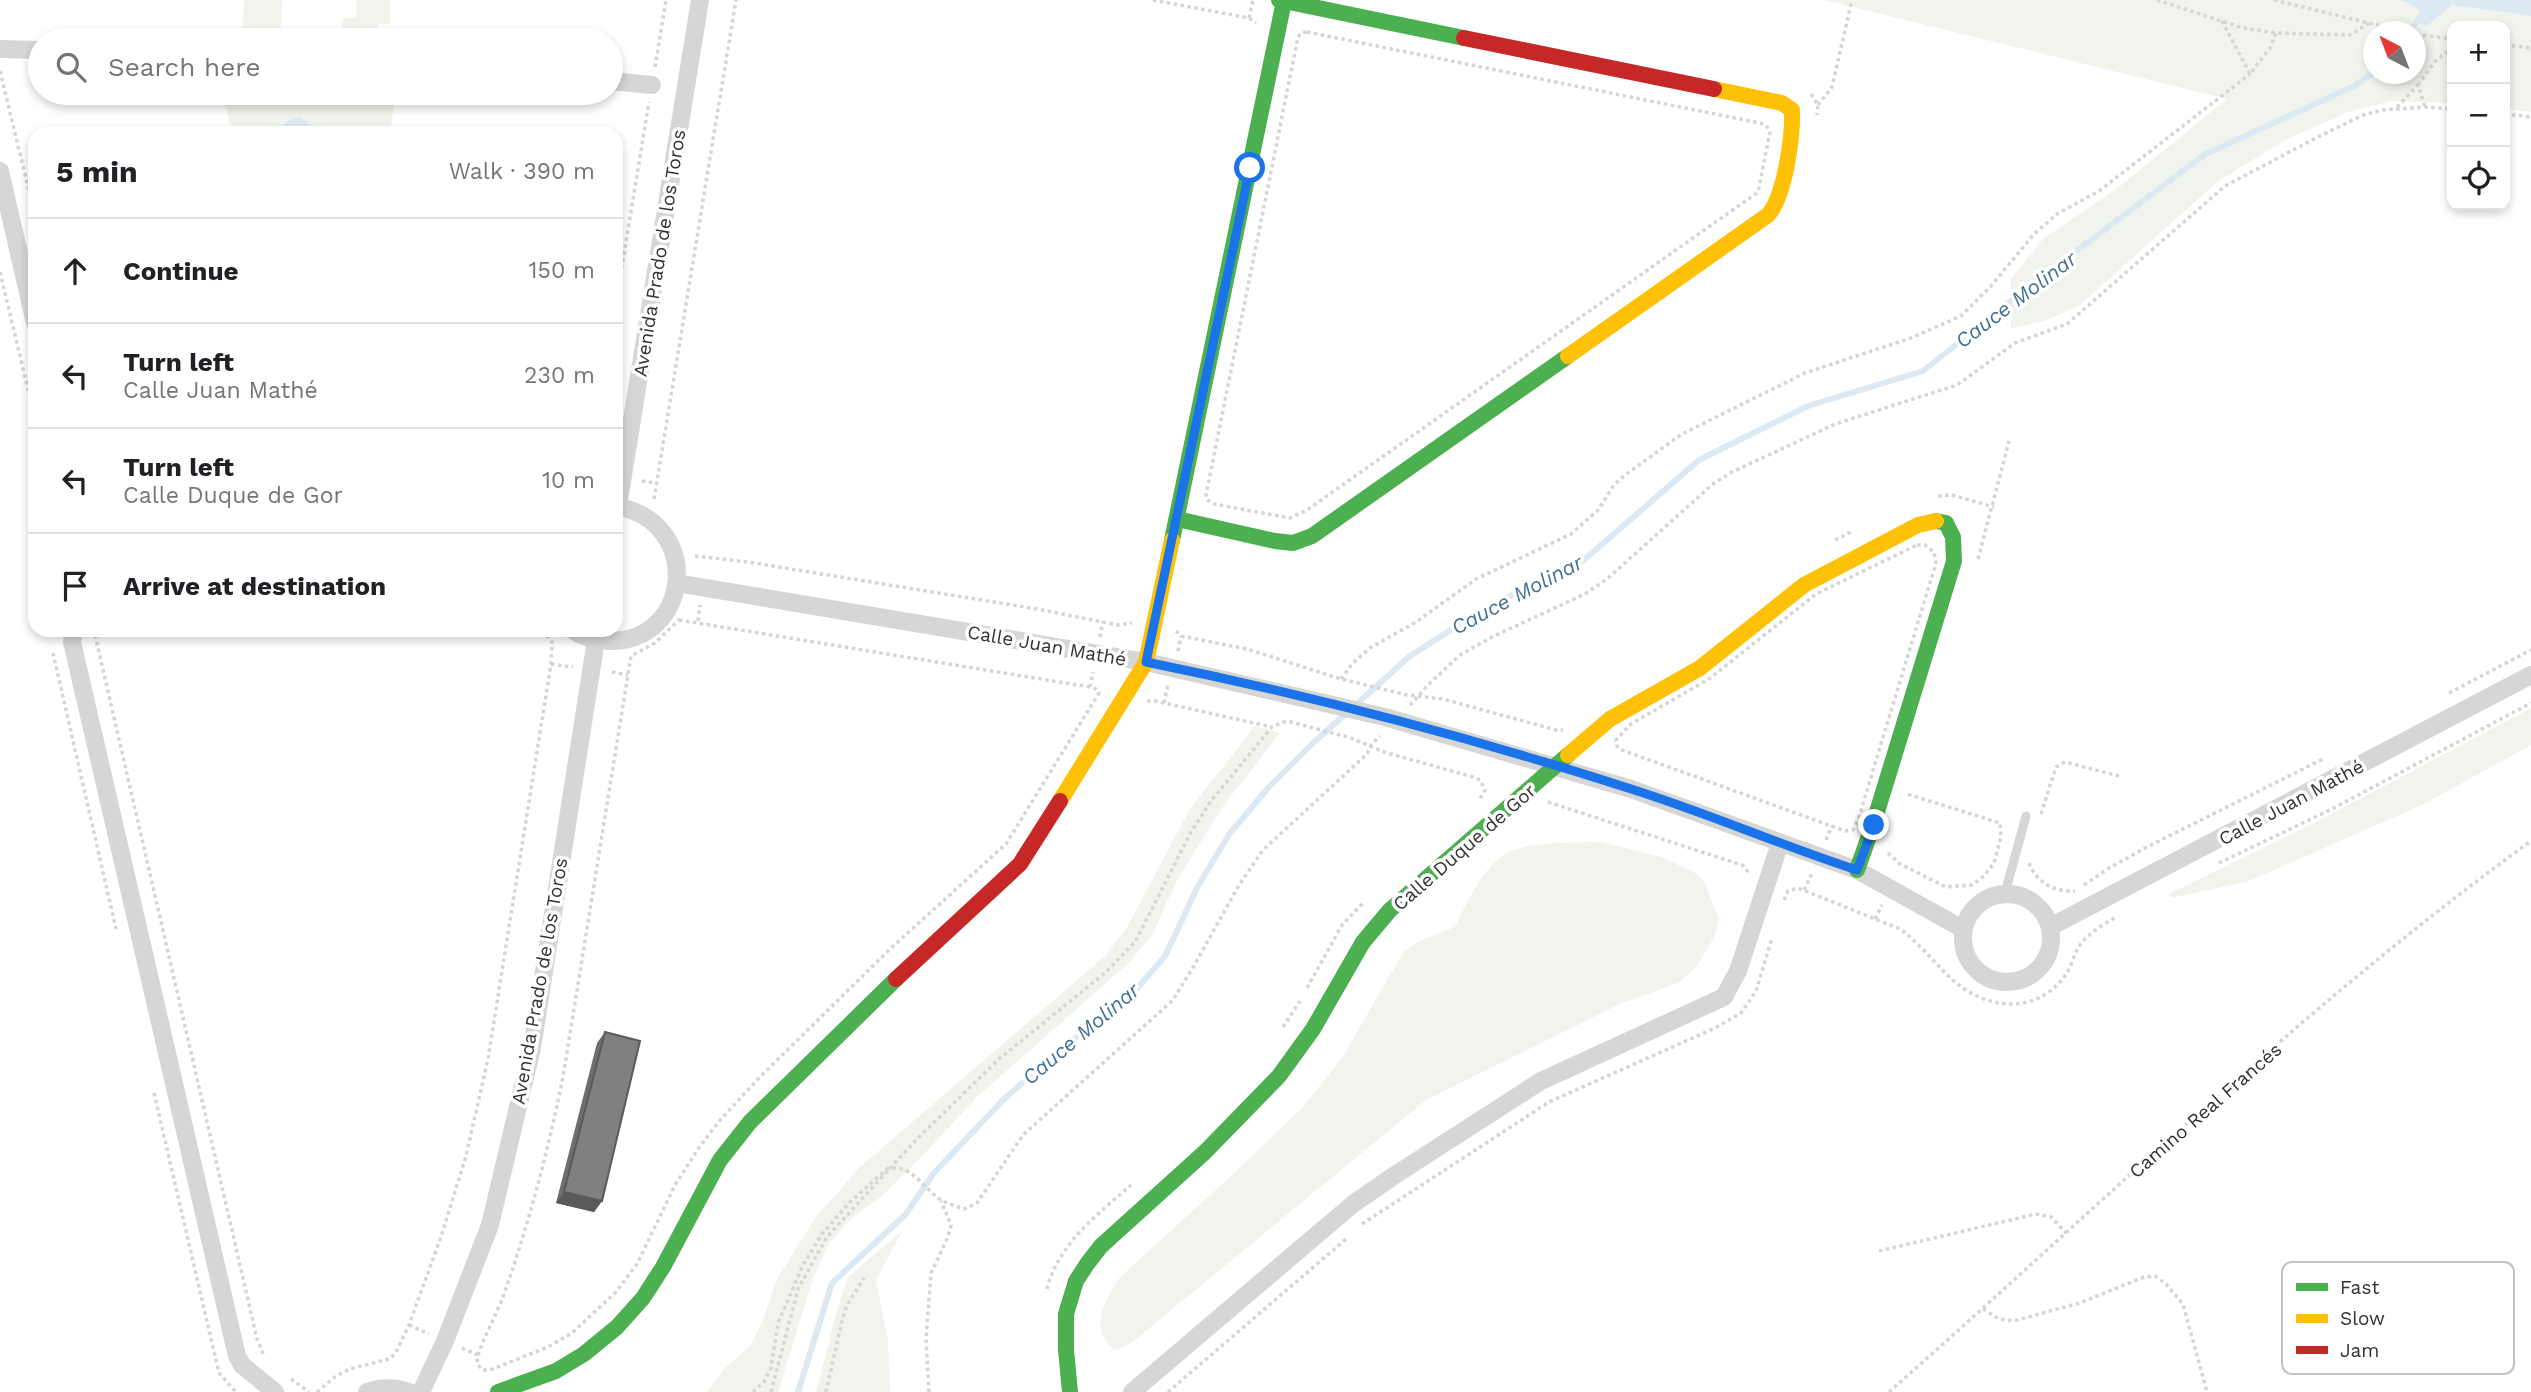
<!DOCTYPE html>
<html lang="en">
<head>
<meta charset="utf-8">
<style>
	:root { --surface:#fff; --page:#f2f2f2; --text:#202124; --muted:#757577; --line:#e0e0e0 }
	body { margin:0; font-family:"Work Sans",sans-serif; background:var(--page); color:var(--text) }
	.controls { position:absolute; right:21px; top:21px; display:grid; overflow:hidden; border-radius:14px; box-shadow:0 4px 10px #0003 }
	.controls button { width:63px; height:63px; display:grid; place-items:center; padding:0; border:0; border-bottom:2px solid var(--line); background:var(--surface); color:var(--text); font:35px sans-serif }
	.compass { position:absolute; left:2363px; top:21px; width:63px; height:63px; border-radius:50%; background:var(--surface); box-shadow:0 4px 10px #0003; rotate:318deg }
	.stop { position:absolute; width:21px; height:21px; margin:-16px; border:5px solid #1a73e8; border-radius:50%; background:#fff }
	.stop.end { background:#1a73e8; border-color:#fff; box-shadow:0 2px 7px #0008 }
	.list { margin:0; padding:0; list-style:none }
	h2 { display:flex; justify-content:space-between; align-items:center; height:91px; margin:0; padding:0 28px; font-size:30px }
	h2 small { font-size:23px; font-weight:400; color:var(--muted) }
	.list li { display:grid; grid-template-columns:46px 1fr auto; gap:21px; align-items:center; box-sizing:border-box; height:105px; padding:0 28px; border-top:2px solid var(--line) }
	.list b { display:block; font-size:26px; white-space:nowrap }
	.list p { margin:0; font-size:23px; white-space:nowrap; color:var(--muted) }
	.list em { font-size:23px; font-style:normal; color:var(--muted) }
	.icon { flex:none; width:38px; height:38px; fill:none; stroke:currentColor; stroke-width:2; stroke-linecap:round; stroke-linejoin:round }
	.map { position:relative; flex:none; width:2531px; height:1392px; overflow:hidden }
	.search { position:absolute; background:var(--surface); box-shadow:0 4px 10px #0003; left:28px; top:28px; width:595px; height:77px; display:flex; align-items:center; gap:18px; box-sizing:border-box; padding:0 24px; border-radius:38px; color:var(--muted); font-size:26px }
	.panel { position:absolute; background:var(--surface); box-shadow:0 4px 10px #0003; left:28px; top:126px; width:595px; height:511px; border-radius:21px }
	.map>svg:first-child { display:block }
	.green { fill:#f1f4ed; fill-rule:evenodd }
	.water { fill:#dde9f2 }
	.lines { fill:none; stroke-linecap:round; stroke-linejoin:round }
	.stream { stroke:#dde9f2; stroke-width:6 }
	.path { stroke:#d5d5d5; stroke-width:3.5; stroke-dasharray:3.5 3.5; stroke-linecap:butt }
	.lane { stroke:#d6d6d6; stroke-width:9 }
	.street { stroke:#d6d6d6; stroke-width:18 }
	.fast { stroke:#4caf50; stroke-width:16 }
	.slow { stroke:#ffc107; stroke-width:16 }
	.jam { stroke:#c62828; stroke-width:16 }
	.wall { fill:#6e6e6e }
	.shaded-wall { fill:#5a5a5a }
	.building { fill:#808080; stroke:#5a5a5a; stroke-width:2 }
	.route { stroke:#1a73e8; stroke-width:9 }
	.labels { text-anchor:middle; stroke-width:7; stroke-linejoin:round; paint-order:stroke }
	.street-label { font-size:19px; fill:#323232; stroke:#fff }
	.water-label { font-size:21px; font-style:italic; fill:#417094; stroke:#fff }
	.key { fill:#fff; stroke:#c2c2c2; stroke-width:2 }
	.key-label { font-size:19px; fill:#323232 }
</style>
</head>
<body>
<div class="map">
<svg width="2531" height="1392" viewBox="0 0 2531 1392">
	<rect width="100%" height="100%" fill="#fff"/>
	<g class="green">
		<polygon points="244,0 282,0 280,40 242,40"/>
		<polygon points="357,0 390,0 390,24 378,24 378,40 342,39 343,18 356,18"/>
		<path d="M1824 0H2396L2406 2 2421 11 2452 5 2531 16V112L2505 109V26H2452V103L2391 101 2348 112 2287 139 2217 182 2080 305 2045 321 2011 328V279L2043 239 2119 187 2227 99ZM2374 32H2416V74H2374Z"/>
		<polygon points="223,93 396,93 390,133 232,133"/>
		<polygon points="2531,708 2531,745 2424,804 2249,881 2172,898 2169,894 2316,822"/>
		<polygon points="1255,726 1280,733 1224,805 1177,880 1153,933 1131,961 978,1096 924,1154 881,1197 853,1217 828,1245 812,1281 778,1392 707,1392 725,1368 750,1346 763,1320 778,1277 816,1217 860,1167 1105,956 1126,929 1190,809"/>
		<path d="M1601 842 1664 858 1695 873 1704 881 1719 919 1713 939 1697 966 1680 982 1620 1004 1426 1100 1130 1344 1114 1350C1111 1346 1105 1342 1103 1337 1094 1317 1110 1293 1120 1277L1231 1176 1304 1106 1343 1056 1403 953 1419 941 1455 927C1467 903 1480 871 1504 855 1524 841 1576 843 1601 842Z"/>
		<polygon points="903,1230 876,1280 888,1341 890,1392 816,1392 837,1310 848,1277"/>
	</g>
	<g class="water">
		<polygon points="2396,0 2531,0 2531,16 2452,5 2427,26 2415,21 2421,11 2406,2"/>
		<polygon points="299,117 307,122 311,133 279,133 287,121"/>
	</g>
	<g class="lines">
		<g class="stream">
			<polyline points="2409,32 2421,15"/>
			<polyline points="798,1392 832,1283 906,1214 933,1174 1003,1100 1057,1052 1128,999 1165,956 1198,886 1230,833 1269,787 1312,744 1410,656 1482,610 1584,560 1699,460 1808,406 1923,371 2026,289 2204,155 2356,85 2374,72"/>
		</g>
		<g class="path">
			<polyline points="1153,0 1249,18 1256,23"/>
			<polyline points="2157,0 2243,28 2276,33 2350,35 2369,23"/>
			<polyline points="2274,0 2406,32"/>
			<polyline points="1249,18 1253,0"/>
			<polyline points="2222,21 2250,74 2270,48 2276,33"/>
			<polygon points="1307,32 1760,123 1766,125 1770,132 1758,192 1754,195 1307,510 1290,518 1214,504 1207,500 1206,495 1298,37 1301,33"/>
			<polyline points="2416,34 2452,39"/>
			<polyline points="2505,45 2531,48"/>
			<polyline points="655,67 666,0"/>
			<polyline points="0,71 35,216"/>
			<polyline points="2418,85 2437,59 2452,49"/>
			<polyline points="1811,94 1818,105 1817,115"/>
			<polyline points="1818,105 1832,87 1852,0"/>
			<polyline points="2397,107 2418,85 2425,107"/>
			<polyline points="2505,114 2531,117"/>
			<polyline points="0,272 35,419"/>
			<polyline points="616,303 649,102"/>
			<polyline points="642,481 657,483"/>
			<polyline points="1938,496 1952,495 1994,507"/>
			<polyline points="654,499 736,0"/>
			<polyline points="1835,540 1853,531"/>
			<polygon points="1917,545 1925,545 1934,552 1936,563 1858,820 1853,830 1845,831 1622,750 1617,746 1616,740 1631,724 1709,679 1816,594"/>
			<polyline points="695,556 748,562 1037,609 1118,625 1132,623"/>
			<polyline points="1978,559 2009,441"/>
			<path d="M679 620 1090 687 1096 689 1099 693 1006 844 890 949 759 1078 721 1119 700 1146 675 1185 637 1264 616 1292 572 1333 548 1347 490 1370H483L478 1365 477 1358C484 1336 496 1316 504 1294 529 1223 548 1151 563 1077L631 656 655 643Z"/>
			<polyline points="698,621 700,605"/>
			<polyline points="1176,631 1181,636 1247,649 1341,679 1407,695 1443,699 1556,730 1563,730"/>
			<polyline points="95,635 257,1339 264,1356"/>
			<polyline points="1100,637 1103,621"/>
			<polyline points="1178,651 1181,636"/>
			<polyline points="53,653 116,929"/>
			<polyline points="551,664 573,667"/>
			<polyline points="612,672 628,675"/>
			<polyline points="1341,679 1353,663 1370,648 1416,622 1476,579 1571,534 1598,510 1614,485 1625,475 1682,434 1805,373 1911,338 1961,316 1991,286 2034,234 2057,214 2099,191 2250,74"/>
			<polyline points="1090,687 1093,672"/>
			<polyline points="2449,693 2531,650"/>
			<polyline points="1147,701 1155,701 1272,727"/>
			<polyline points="1164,703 1168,685"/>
			<polyline points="1410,705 1427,686 1460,655 1492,637 1585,594 1607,579 1713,484 1732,472 1835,424 1957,385 2015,343 2067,324 2225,186 2318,137 2363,115 2382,110 2425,107 2452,109"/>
			<polyline points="1548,802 1742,865 1750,874"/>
			<polyline points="2041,814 2056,767 2065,762 2119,776"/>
			<polyline points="1826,840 1832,826"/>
			<polyline points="1888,853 1900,864 1946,887 1972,885 1984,876 1994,863 2001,837 2000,823 1907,794"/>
			<path d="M2029 863C2037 883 2054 892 2075 891"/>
			<polyline points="2219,863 2332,809 2531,703"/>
			<polyline points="2084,885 2109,868 2147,847 2325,758"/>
			<polyline points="1804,890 1812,873"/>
			<path d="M1784 900 1788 891 1798 888 1900 929C1924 946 1940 972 1963 988 1997 1011 2038 1011 2064 977 2070 970 2072 960 2076 952 2083 936 2101 926 2116 917"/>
			<polyline points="1875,919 1882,905"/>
			<polyline points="1307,988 1342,925 1364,902"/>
			<polyline points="1283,1027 1300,1001"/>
			<polyline points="154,1093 219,1373 236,1392"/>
			<polyline points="1362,1224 1549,1102 1715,1028 1741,1013 1756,991 1772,938"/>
			<polyline points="1879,1251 2036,1214 2051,1217 2066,1233"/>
			<path d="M1047 1289C1058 1244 1098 1214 1131 1185"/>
			<polyline points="1983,1309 1999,1319 2013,1321 2080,1303 2144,1277 2155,1276 2166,1284 2183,1304 2207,1392"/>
			<polyline points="409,1325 429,1334"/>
			<polyline points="462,1348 478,1355"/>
			<polyline points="291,1379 309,1392"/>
			<polyline points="317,1392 336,1376 350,1369 389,1359 395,1354 409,1325 441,1237 466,1156 488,1059 551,664 552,642 542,630"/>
			<path d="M753 1392 764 1382 771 1368 778 1323 803 1265 822 1234 850 1202 887 1169C910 1163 922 1186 938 1198 945 1203 955 1206 964 1209L977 1203 1023 1135 1173 1000 1195 964 1239 885 1263 850 1367 754 1371 745 1380 736"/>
			<polyline points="771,1392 798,1289 827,1237 915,1141 955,1102 999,1059 1105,973 1135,942 1191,832 1211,801 1272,727 1283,722 1291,722 1351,738 1384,752 1473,777 1480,780 1485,790 1480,799"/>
			<polyline points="826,1392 843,1317 847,1305 864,1278"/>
			<polyline points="929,1392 926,1339 931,1273 948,1237 951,1225 941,1201"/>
			<polyline points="1168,1392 1346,1239"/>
			<path d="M1889 1392C2100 1206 2303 1006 2531 841"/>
		</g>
		<polyline class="lane" points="2005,893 2026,816"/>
		<g class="street">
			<polyline points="0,49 40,50"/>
			<polyline points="611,81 652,85"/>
			<polyline points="0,171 35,323"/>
			<polyline points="618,506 700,0"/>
			<polyline points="677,583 1146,662 1385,717 1631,789 1857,870 1963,929"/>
			<polyline points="74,630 72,642 237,1356 242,1365 275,1392"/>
			<path d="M572 630C583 638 595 640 608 641 690 644 706 523 616 506"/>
			<circle cx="2007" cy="938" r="44"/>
			<polyline points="2050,927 2531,675"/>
			<path d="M367 1392C381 1387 395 1387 409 1392"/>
			<polyline points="421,1392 445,1341 490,1225 532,1048 596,640"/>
			<polyline points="1132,1392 1353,1204 1395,1175 1541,1081 1724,997 1738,971 1780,843"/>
		</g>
		<g class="fast">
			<polyline points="1279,0 1464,38"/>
			<polyline points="1177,519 1275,541 1293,543 1312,536 1568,356"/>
			<polyline points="1172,540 1284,1"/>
			<polyline points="1857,870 1873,825 1954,561 1953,537 1946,523 1936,521"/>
			<polyline points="498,1392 556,1371 584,1354 617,1327 643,1298 663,1267 720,1160 750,1122 896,979"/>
			<polyline points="1070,1392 1066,1350 1066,1314 1076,1281 1087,1264 1101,1246 1205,1152 1279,1076 1313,1029 1363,942 1390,910 1568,755"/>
		</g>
		<g class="slow">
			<path d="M1568 356 1768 215C1785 196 1793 136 1792 110L1782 103 1714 89"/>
			<polyline points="1568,755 1610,719 1700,668 1804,585 1918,525 1936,521"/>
			<polyline points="1060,801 1146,662 1172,540"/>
		</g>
		<g class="jam">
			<polyline points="1464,38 1714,89"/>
			<polyline points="896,979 1020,864 1060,801"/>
		</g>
	</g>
	<polygon class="wall" points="605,1032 602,1201 594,1212 556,1203 597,1043"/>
	<polygon class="shaded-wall" points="564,1192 602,1201 594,1212 556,1203"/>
	<polygon class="building" points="605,1032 640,1041 602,1201 564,1192"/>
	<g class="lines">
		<path class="route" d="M1250 168 1146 662C1309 695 1470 737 1628 788 1705 812 1780 845 1857 870L1874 825"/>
	</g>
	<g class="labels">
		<g class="street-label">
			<text transform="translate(659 253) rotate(-81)" y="7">Avenida Prado de los Toros</text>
			<text transform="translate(1047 645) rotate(10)" y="7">Calle Juan Mathé</text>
			<text transform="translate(2291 802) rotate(-28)" y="7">Calle Juan Mathé</text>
			<text transform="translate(1464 847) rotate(-41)" y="7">Calle Duque de Gor</text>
			<text transform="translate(539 981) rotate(-80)" y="7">Avenida Prado de los Toros</text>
			<text transform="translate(2205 1110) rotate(-41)" y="7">Camino Real Francés</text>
		</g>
		<g class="water-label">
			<text transform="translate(2016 300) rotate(-37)" y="7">Cauce Molinar</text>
			<text transform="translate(1517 595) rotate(-28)" y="7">Cauce Molinar</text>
			<text transform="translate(1081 1034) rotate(-40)" y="7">Cauce Molinar</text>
		</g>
	</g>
	<rect x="2282" y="1262" width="232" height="112" rx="10" class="key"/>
	<rect x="2296" y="1283" width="32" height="8" fill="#4caf50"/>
	<rect x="2296" y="1314" width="32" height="9" fill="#ffc107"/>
	<rect x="2296" y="1346" width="32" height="8" fill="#c62828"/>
	<g class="key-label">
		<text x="2340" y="1294">Fast</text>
		<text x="2340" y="1325">Slow</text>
		<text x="2340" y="1357">Jam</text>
	</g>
</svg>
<div class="controls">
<button>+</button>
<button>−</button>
<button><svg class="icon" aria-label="locate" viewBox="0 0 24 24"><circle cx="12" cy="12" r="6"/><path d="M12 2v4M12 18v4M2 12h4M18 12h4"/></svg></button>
</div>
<svg class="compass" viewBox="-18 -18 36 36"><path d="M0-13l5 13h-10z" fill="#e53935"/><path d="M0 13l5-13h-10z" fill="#757577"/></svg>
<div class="stop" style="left:1250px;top:168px"></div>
<div class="stop end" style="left:1874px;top:825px"></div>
<div class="search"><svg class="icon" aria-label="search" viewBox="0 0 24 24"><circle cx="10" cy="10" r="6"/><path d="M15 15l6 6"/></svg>Search here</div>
<section class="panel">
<h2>5 min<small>Walk · 390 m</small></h2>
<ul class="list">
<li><svg class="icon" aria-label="ahead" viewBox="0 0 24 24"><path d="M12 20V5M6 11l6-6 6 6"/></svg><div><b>Continue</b></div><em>150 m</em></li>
<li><svg class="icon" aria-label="left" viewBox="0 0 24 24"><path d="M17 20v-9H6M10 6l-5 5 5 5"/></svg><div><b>Turn left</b><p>Calle Juan Mathé</p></div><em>230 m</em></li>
<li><svg class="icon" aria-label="left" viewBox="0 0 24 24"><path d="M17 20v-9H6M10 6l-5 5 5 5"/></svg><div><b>Turn left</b><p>Calle Duque de Gor</p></div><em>10 m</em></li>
<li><svg class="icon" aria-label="arrive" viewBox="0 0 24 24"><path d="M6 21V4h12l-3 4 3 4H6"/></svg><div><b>Arrive at destination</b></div></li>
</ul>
</section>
</div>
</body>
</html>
